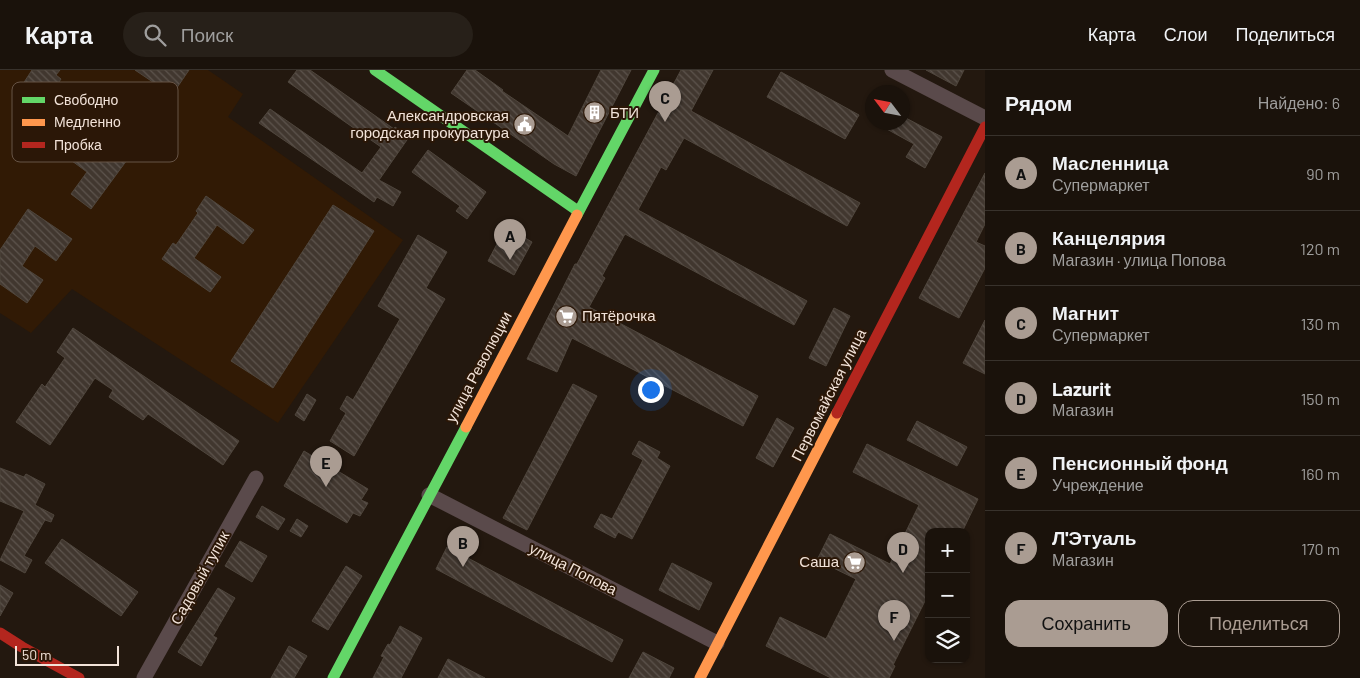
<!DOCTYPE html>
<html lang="ru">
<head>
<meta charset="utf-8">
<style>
	:root { --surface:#1a120b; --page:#272019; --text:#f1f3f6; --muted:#9f9e9d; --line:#38322c; --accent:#aa9c92 }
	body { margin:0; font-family:Barlow,sans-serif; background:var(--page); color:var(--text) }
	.controls { position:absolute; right:15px; bottom:15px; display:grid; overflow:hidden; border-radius:10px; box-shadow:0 1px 4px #0004 }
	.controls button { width:45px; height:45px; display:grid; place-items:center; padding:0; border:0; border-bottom:1px solid var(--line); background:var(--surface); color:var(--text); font:25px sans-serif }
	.compass { position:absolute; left:865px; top:15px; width:45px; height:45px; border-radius:50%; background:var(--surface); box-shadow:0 1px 4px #0004; rotate:302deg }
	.scale { position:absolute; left:15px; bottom:12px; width:104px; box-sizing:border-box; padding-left:5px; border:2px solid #f2e3d9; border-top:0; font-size:14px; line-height:18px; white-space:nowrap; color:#f2e3d9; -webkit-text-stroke:4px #2b1707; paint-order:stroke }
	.you { position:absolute; left:650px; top:319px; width:18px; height:18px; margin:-12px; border:4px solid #fff; border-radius:50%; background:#1a73e8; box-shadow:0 0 0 8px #1a73e833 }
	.badge { display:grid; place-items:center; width:32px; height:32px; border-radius:50%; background:var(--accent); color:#111; font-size:16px; font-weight:700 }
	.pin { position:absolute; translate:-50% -41px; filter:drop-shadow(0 1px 2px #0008) }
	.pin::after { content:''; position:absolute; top:26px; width:18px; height:15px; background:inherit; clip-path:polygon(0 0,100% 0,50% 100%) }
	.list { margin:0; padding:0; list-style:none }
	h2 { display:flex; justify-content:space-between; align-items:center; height:65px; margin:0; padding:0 20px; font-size:21px }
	h2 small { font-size:16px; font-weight:400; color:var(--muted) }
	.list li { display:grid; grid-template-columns:32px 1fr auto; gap:15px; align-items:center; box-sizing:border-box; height:75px; padding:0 20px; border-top:1px solid var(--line) }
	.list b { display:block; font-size:19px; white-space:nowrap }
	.list p { margin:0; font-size:16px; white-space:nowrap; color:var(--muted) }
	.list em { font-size:16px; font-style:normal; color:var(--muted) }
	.actions { display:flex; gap:10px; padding:15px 20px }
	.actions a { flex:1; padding:11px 0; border:1px solid var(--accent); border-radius:15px; text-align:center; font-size:18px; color:var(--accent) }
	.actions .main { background:var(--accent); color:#111 }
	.icon { flex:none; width:28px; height:28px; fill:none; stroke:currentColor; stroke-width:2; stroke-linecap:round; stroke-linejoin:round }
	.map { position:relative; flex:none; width:985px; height:608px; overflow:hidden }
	header { display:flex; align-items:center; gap:30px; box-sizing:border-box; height:70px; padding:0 25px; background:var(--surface); border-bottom:1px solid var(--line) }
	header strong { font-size:24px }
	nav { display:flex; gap:28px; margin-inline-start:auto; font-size:18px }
	.search { width:350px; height:45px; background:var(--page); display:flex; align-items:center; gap:12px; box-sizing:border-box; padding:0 18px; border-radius:28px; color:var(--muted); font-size:19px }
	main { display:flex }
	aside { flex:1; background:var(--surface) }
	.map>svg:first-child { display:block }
	.built { fill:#311a05 }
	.building { fill:url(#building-back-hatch); stroke:#4f463d }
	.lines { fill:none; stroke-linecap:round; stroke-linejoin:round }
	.street { stroke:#5a4a4b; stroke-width:15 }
	.fast { stroke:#63d668; stroke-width:11 }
	.slow { stroke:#ff974d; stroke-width:11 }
	.jam { stroke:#b3261e; stroke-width:11 }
	.labels { text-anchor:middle; stroke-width:4; stroke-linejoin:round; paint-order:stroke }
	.poi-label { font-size:15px; fill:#f2e3d9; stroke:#2b1707; text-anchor:start }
	.street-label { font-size:15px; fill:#f2e3d9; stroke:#2b1707 }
	.key { fill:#2b1707; stroke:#675446; stroke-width:1 }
	.key-label { font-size:14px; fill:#f2e3d9 }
</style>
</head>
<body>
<header>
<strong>Карта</strong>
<div class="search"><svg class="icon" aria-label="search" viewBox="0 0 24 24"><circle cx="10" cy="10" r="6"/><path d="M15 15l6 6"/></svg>Поиск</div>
<nav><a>Карта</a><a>Слои</a><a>Поделиться</a></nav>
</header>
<main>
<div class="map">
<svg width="985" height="608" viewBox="0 0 985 608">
	<defs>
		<pattern id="building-back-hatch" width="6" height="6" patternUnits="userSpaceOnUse" patternTransform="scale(1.25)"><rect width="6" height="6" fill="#41372f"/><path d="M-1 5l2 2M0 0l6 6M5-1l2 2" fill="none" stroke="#5d544d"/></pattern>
	</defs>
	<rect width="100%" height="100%" fill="#23180f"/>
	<polygon class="built" points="0,0 208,0 243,24 228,47 403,170 278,353 72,219 31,263 0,243"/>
	<g class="building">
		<polygon points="32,0 60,0 56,5 61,9 51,24 46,21 40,30 21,17"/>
		<polygon points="135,0 189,0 172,25"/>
		<polygon points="297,0 310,0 394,59 395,57 409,67 379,110 401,122 393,136 377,127 374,132 259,53 270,39 362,103 381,77 288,12"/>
		<polygon points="467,0 475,0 503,20 502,21 568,66 601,0 631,0 576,106 554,94 451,23"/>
		<polygon points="681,0 713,0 691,41 860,133 847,156 684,68 666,100 661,97 638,140 807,231 794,255 625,164 602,206 605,208 589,237 758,326 743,356 572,268 557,302 527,289 575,194 577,194"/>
		<polygon points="926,0 964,0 956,16"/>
		<polygon points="781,2 859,45 845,69 767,27"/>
		<polygon points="902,46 942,67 925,98 906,87 914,74 874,52 902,52"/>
		<polygon points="64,53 102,81 117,60 138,75 91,139 71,124 87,102 49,74"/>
		<polygon points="428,80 486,122 467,149 456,141 460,136 412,102"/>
		<polygon points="985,103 985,154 976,172 985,176 985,198 959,248 919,228"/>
		<polygon points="206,126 254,160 243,174 217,155 194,188 221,207 210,222 162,189 173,173 176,175 198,143 196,141"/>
		<polygon points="333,135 374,161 273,318 231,291"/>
		<polygon points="28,139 72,169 56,191 35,176 22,196 43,210 27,233 0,214 0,180"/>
		<polygon points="506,157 532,172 514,205 488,191"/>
		<polygon points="418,165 447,182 426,218 445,229 354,386 330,371 346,343 340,339 347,326 353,330 400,249 378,236"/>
		<polygon points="834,238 850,246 826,296 809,288"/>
		<polygon points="985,250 985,304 963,293"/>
		<polygon points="73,258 239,371 223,395 148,344 143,350 109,327 113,320 95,308 50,375 16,352 42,314 45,317 65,288 57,282"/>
		<polygon points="573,314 597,326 527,460 503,448"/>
		<polygon points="307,324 316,330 304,351 295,345"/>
		<polygon points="777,348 794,358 773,397 756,388"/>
		<polygon points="917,351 967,377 957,396 907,370"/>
		<polygon points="639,371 660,382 657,388 670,396 632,469 618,462 615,468 594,457 601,444 612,449 643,390 632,384"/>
		<polygon points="867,374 978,429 962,462 929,462 929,523 893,595 895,596 889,608 831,608 766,576 780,547 826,569 856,509 817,490 830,464 890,494 919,435 853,402"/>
		<polygon points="304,381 368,419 361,430 368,433 360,446 353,443 347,453 284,416"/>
		<polygon points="0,398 24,407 26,404 45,414 35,435 54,445 51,452 45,450 24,486 32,490 25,503 0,490 24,441 0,431"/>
		<polygon points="262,436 285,449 278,460 256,447"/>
		<polygon points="297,449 308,456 301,467 290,461"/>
		<polygon points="62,469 138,522 121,546 45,493"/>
		<polygon points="240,471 267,486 252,512 225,496"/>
		<polygon points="447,477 623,570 612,592 436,499"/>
		<polygon points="672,493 712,513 699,540 659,520"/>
		<polygon points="346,496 362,506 328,560 312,551"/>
		<polygon points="0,515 13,523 0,546"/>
		<polygon points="218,518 235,528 213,566 217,568 201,596 178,582"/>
		<polygon points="400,556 422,568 401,608 373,608 384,587 381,586 388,574 390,575"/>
		<polygon points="289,576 307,586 294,608 271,608"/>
		<polygon points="643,582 674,598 669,608 629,608"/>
		<polygon points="448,589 485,608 438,608"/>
	</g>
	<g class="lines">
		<g class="street">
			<polyline points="892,0 985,48"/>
			<polyline points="429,425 717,573"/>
			<polyline points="144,608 256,408"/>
		</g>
		<g class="fast">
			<polyline points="375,0 578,141"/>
			<polyline points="577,145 654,0"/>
			<polyline points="333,608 466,357"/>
		</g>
		<g class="slow">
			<polyline points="466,357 577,145"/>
			<polyline points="700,608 837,343"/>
		</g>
		<g class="jam">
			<polyline points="837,343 985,57"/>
			<polyline points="0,563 22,577 79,608"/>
		</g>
	</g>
	<defs>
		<symbol id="building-disc" viewBox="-11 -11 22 22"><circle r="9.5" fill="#aa9c92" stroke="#2b1707"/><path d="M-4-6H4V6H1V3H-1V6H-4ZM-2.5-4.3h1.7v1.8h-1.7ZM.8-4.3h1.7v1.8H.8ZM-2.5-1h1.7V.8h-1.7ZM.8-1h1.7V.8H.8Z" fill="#fff"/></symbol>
		<symbol id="civic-disc" viewBox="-11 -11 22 22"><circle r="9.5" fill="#aa9c92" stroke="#2b1707"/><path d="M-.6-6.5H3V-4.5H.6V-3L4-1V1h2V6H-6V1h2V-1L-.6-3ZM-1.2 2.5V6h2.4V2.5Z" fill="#fff"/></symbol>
		<symbol id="supermarket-disc" viewBox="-11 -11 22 22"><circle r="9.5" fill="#aa9c92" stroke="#2b1707"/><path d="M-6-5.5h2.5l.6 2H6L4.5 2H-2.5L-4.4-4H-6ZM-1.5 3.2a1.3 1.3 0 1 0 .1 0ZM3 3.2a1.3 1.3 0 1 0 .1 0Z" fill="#fff"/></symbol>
	</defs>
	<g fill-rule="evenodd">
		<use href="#building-disc" x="582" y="30" width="25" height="25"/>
		<use href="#civic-disc" x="512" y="42" width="25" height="25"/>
		<use href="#supermarket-disc" x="554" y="234" width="25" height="25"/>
		<use href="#supermarket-disc" x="842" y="480" width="25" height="25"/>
	</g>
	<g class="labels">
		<g class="poi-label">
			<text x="610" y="48">БТИ</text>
			<text x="509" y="51" text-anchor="end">Александровская<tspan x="509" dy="17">городская прокуратура</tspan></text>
			<text x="582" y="251">Пятёрочка</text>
			<text x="839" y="497" text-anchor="end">Саша</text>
		</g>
		<g class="street-label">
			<text transform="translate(479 297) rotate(-62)" y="5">улица Революции</text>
			<text transform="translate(829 325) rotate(-63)" y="5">Первомайская улица</text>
			<text transform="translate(573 499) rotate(27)" y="5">улица Попова</text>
			<text transform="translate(200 508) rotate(-61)" y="5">Садовый тупик</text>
		</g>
	</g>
	<rect x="12" y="12" width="166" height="80" rx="8" class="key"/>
	<rect x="22" y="27" width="23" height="6" fill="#63d668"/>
	<rect x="22" y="49" width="23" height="7" fill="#ff974d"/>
	<rect x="22" y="72" width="23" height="6" fill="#b3261e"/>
	<g class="key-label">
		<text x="54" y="35">Свободно</text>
		<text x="54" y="57">Медленно</text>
		<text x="54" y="80">Пробка</text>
	</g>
</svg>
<div class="controls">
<button>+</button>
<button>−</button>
<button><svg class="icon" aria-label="layers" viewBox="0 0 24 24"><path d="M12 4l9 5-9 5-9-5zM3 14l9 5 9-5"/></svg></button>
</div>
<svg class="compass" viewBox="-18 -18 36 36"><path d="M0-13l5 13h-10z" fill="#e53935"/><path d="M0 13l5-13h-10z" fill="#9f9e9d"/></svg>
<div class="scale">50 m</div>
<div class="you"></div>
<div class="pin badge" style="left:510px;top:190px">A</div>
<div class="pin badge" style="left:463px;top:497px">B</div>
<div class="pin badge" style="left:665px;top:52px">C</div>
<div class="pin badge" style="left:903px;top:503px">D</div>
<div class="pin badge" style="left:326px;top:417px">E</div>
<div class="pin badge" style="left:894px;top:571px">F</div>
</div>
<aside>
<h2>Рядом<small>Найдено: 6</small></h2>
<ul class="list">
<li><span class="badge">A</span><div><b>Масленница</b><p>Супермаркет</p></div><em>90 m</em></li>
<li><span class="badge">B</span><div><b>Канцелярия</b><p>Магазин · улица Попова</p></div><em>120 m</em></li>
<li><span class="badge">C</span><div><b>Магнит</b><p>Супермаркет</p></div><em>130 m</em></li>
<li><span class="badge">D</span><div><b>Lazurit</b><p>Магазин</p></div><em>150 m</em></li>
<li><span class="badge">E</span><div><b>Пенсионный фонд</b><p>Учреждение</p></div><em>160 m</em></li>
<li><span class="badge">F</span><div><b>Л'Этуаль</b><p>Магазин</p></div><em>170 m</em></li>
</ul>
<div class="actions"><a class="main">Сохранить</a><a>Поделиться</a></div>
</aside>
</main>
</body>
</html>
